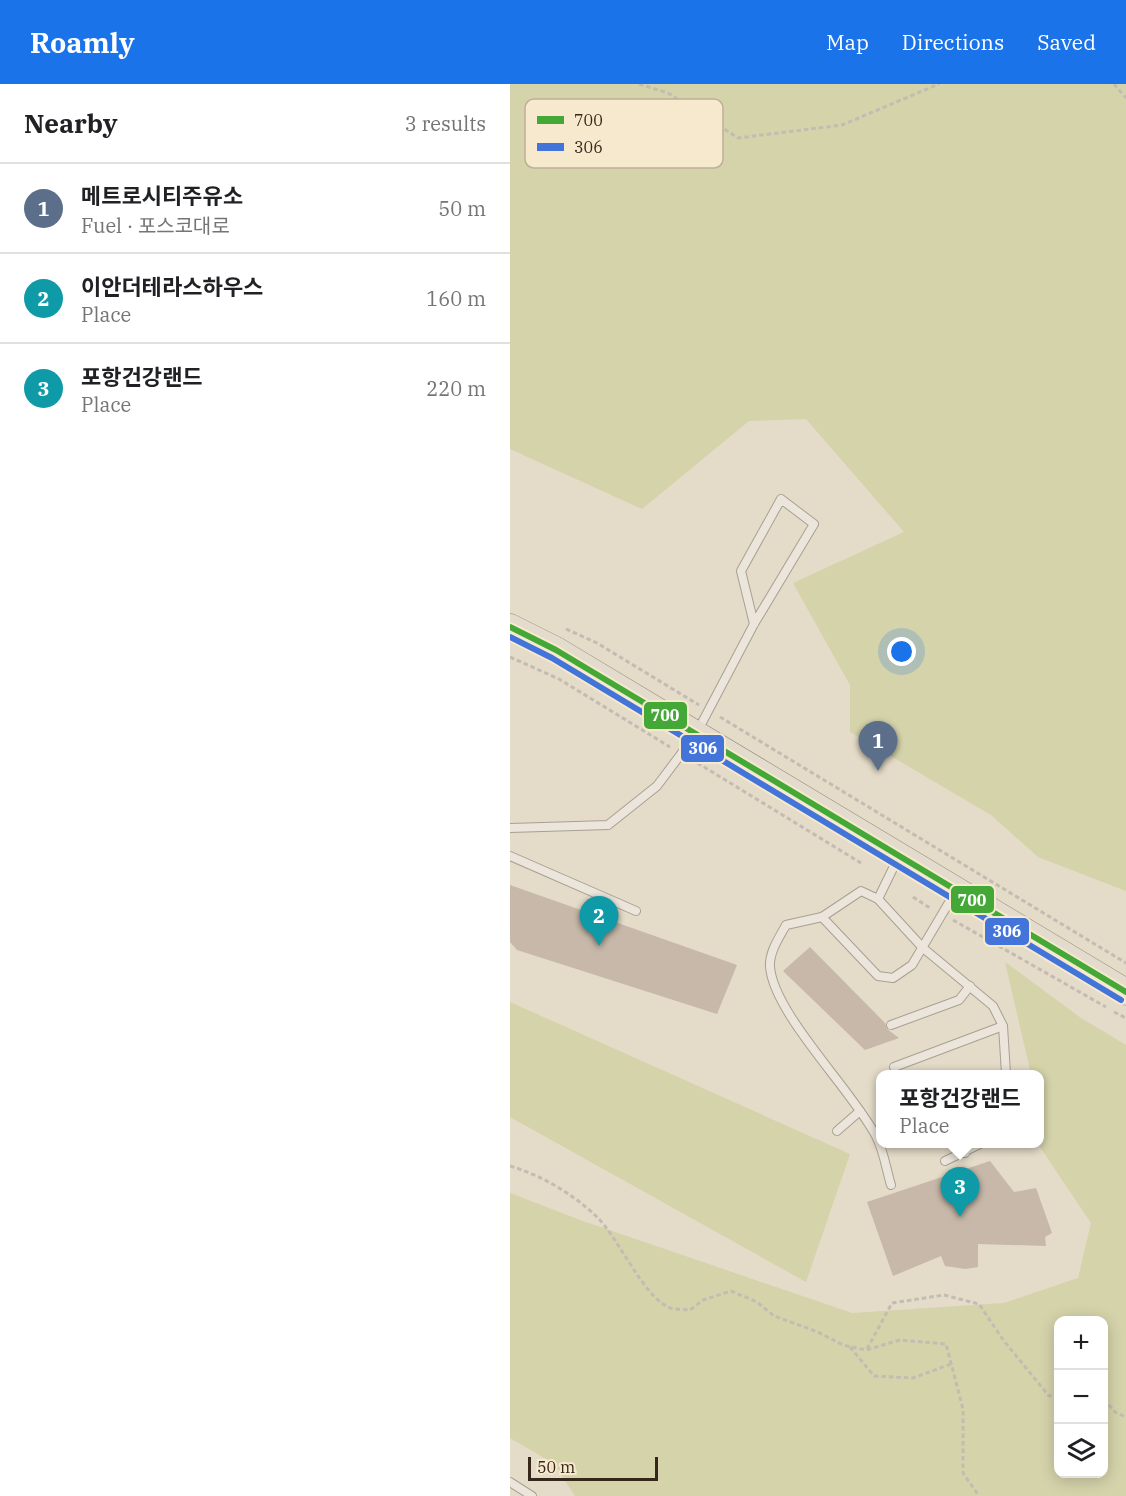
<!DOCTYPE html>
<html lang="en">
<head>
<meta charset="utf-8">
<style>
	:root { --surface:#fff; --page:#f6f6f6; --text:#202124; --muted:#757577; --line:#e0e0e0; --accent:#1a73e8 }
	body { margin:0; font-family:"IBM Plex Serif","Noto Sans KR",serif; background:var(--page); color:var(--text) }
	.controls { position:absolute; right:18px; bottom:18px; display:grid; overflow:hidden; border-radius:12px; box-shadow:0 3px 15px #0003 }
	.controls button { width:54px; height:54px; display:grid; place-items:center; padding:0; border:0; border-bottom:2px solid var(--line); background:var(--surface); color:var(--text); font:30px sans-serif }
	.scale { position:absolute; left:18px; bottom:15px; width:130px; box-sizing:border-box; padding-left:6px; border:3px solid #36271b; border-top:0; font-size:16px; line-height:21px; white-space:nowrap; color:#36271b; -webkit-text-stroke:4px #f7e9cd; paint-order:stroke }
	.you { position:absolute; left:392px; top:568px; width:21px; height:21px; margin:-15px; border:4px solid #fff; border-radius:50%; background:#1a73e8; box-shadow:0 0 0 9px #1a73e833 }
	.badge { display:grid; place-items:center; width:39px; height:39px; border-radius:50%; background:var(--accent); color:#fff; font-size:20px; font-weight:700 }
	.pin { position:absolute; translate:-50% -50px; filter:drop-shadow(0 2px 3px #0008) }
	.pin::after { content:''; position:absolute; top:32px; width:21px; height:18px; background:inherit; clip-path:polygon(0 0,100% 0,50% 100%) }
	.popup { position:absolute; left:366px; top:986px; width:168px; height:78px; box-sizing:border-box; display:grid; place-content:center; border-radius:12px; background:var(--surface); filter:drop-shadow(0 2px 4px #0005); font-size:20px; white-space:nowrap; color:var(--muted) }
	.popup b { font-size:22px; color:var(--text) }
	.popup::after { content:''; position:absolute; left:50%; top:100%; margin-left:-12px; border:12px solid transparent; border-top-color:var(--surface) }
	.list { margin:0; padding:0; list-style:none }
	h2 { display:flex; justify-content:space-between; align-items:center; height:78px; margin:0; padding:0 24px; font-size:26px }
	h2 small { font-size:20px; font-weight:400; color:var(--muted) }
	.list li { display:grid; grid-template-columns:39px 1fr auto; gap:18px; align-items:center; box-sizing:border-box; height:90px; padding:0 24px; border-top:2px solid var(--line) }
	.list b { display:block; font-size:22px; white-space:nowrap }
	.list p { margin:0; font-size:20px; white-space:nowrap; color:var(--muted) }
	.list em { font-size:20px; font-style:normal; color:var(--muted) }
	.icon { flex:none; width:33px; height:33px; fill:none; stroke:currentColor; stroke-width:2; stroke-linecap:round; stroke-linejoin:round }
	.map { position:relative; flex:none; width:616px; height:1412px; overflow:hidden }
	header { display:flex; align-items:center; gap:36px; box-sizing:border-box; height:84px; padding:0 30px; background:var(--accent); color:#fff }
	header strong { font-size:28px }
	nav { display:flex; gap:33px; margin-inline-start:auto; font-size:21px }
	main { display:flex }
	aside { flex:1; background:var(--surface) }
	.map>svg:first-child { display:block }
	.green { fill:#d5d3aa; fill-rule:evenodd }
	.building { fill:#c7b8a9 }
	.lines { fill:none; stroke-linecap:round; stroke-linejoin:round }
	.lane-casing { stroke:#a8a092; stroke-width:10 }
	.primary-casing { stroke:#8e8579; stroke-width:27 }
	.path { stroke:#c3bcb2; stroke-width:3; stroke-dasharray:4.5 3; stroke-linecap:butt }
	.lane { stroke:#ebe5db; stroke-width:8 }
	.primary { stroke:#e3dbcb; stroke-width:26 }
	.bus-1-casing { stroke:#f7e9cd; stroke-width:10 }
	.bus-2-casing { stroke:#f7e9cd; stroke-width:10 }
	.bus-1 { stroke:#44a837; stroke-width:6 }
	.bus-2 { stroke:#4374d9; stroke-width:6 }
	.key { fill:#f7e9cd; stroke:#bdaf98; stroke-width:1.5 }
	.key-label { font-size:16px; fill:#36271b }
	.line-badge { stroke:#f7e9cd; stroke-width:2 }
	.badge-label { font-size:16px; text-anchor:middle; font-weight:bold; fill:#fff }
</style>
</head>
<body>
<header>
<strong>Roamly</strong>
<nav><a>Map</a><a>Directions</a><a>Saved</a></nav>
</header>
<main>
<aside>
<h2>Nearby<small>3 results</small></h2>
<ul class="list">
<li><span class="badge" style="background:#5c6f8a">1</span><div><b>메트로시티주유소</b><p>Fuel · 포스코대로</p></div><em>50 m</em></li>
<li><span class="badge" style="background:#0f9aa8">2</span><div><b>이안더테라스하우스</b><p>Place</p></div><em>160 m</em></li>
<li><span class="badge" style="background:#0f9aa8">3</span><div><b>포항건강랜드</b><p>Place</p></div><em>220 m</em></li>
</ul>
</aside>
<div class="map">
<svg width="616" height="1412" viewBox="0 0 616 1412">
	<rect width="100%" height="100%" fill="#e4dbc8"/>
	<g class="green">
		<polygon points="0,0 616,0 616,807 528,773 481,731 340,648 340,601 283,499 394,448 296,335 239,337 132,425 0,365"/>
		<path d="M495 878 571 934 616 961V1412H65L43 1379 0 1354V1109L70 1136 342 1229 494 1219 568 1194 581 1139 528 1060 530 990H521ZM594 1236V1390H548V1236Z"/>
		<polygon points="0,918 340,1070 296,1198 0,1033"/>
	</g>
	<g class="building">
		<polygon points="0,801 227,881 207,930 7,866 0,858"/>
		<polygon points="300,863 375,939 377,945 389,954 355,966 273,887"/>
		<polygon points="480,1077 504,1108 526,1104 542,1149 535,1153 536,1162 468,1160 468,1183 455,1185 435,1182 431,1172 383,1192 357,1118"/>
	</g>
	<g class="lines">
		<defs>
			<g id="lane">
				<polyline points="0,744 98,741 147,702 186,650 244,540 304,440 271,415 231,487 244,540"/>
				<polyline points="0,772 126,827"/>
				<polyline points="387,776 368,815 413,864 483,922 493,942 496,990"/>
				<path d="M368 815 351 807 312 833 276 841C269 854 259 868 260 883 264 930 342 1006 366 1052 374 1067 376 1085 381 1101"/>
				<polyline points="312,833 368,892 383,894 402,881 444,810"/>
				<polyline points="381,941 449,916 460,902"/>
				<polyline points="384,983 493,942"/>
				<polyline points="327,1047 350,1027"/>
				<polyline points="452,1060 455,1069"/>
				<polyline points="435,1077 470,1060"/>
				<polyline points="0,1398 22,1412"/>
			</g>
			<polyline id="primary" points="0,543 46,566 616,908"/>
		</defs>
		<use href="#lane" class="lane-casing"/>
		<use href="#primary" class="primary-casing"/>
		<g class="path">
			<polyline points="129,0 158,9 228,54 332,41 429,0"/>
			<polyline points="604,0 616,14"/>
			<polyline points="56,545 87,559 189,621"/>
			<polyline points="0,573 49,595 160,663"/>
			<polyline points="210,633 616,879"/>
			<polyline points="181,675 351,779"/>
			<polyline points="403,813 420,824"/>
			<polyline points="443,836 596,923"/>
			<polyline points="604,928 616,934"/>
			<path d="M0 1082C31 1091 63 1110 87 1133 110 1156 131 1209 158 1223 163 1226 173 1225 180 1226L193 1216 221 1207 247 1218 264 1232 308 1248 333 1261 356 1266 390 1256 436 1260 453 1325V1389L469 1412"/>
			<polyline points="340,1263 364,1292 403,1294 441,1280"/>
			<polyline points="357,1265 382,1219 434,1211 469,1220 494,1257 539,1312 548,1310"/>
			<polyline points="594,1315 605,1328 616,1333"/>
		</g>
		<use href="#lane" class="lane"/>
		<use href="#primary" class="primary"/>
		<defs>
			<polyline id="bus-1" points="0,543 46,566 616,908"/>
			<polyline id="bus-2" points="0,553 42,574 611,916"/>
		</defs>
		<use href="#bus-1" class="bus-1-casing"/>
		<use href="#bus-2" class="bus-2-casing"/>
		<use href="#bus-1" class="bus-1"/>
		<use href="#bus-2" class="bus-2"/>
	</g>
	<rect x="15" y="15" width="198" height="69" rx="9" class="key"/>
	<rect x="27" y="32" width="27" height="8" fill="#44a837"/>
	<rect x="27" y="59" width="27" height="8" fill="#4374d9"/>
	<g class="key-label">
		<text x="64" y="42">700</text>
		<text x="64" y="69">306</text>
	</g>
	<g class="line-badge">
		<rect x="133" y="617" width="45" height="29" rx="6" fill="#44a837"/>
		<rect x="170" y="650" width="45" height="29" rx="6" fill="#4374d9"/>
		<rect x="440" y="801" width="45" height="29" rx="6" fill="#44a837"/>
		<rect x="474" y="833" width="46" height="29" rx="6" fill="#4374d9"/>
	</g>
	<g class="badge-label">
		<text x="155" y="637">700</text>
		<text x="193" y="670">306</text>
		<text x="462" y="822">700</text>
		<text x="497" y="853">306</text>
	</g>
</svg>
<div class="controls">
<button>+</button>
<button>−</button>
<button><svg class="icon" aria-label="layers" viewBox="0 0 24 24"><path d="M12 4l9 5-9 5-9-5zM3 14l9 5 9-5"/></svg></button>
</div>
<div class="scale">50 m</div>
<div class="you"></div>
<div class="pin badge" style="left:368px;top:687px;background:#5c6f8a">1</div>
<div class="pin badge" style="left:89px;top:862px;background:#0f9aa8">2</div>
<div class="pin badge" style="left:450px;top:1133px;background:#0f9aa8">3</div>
<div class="popup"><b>포항건강랜드</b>Place</div>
</div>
</main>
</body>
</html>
